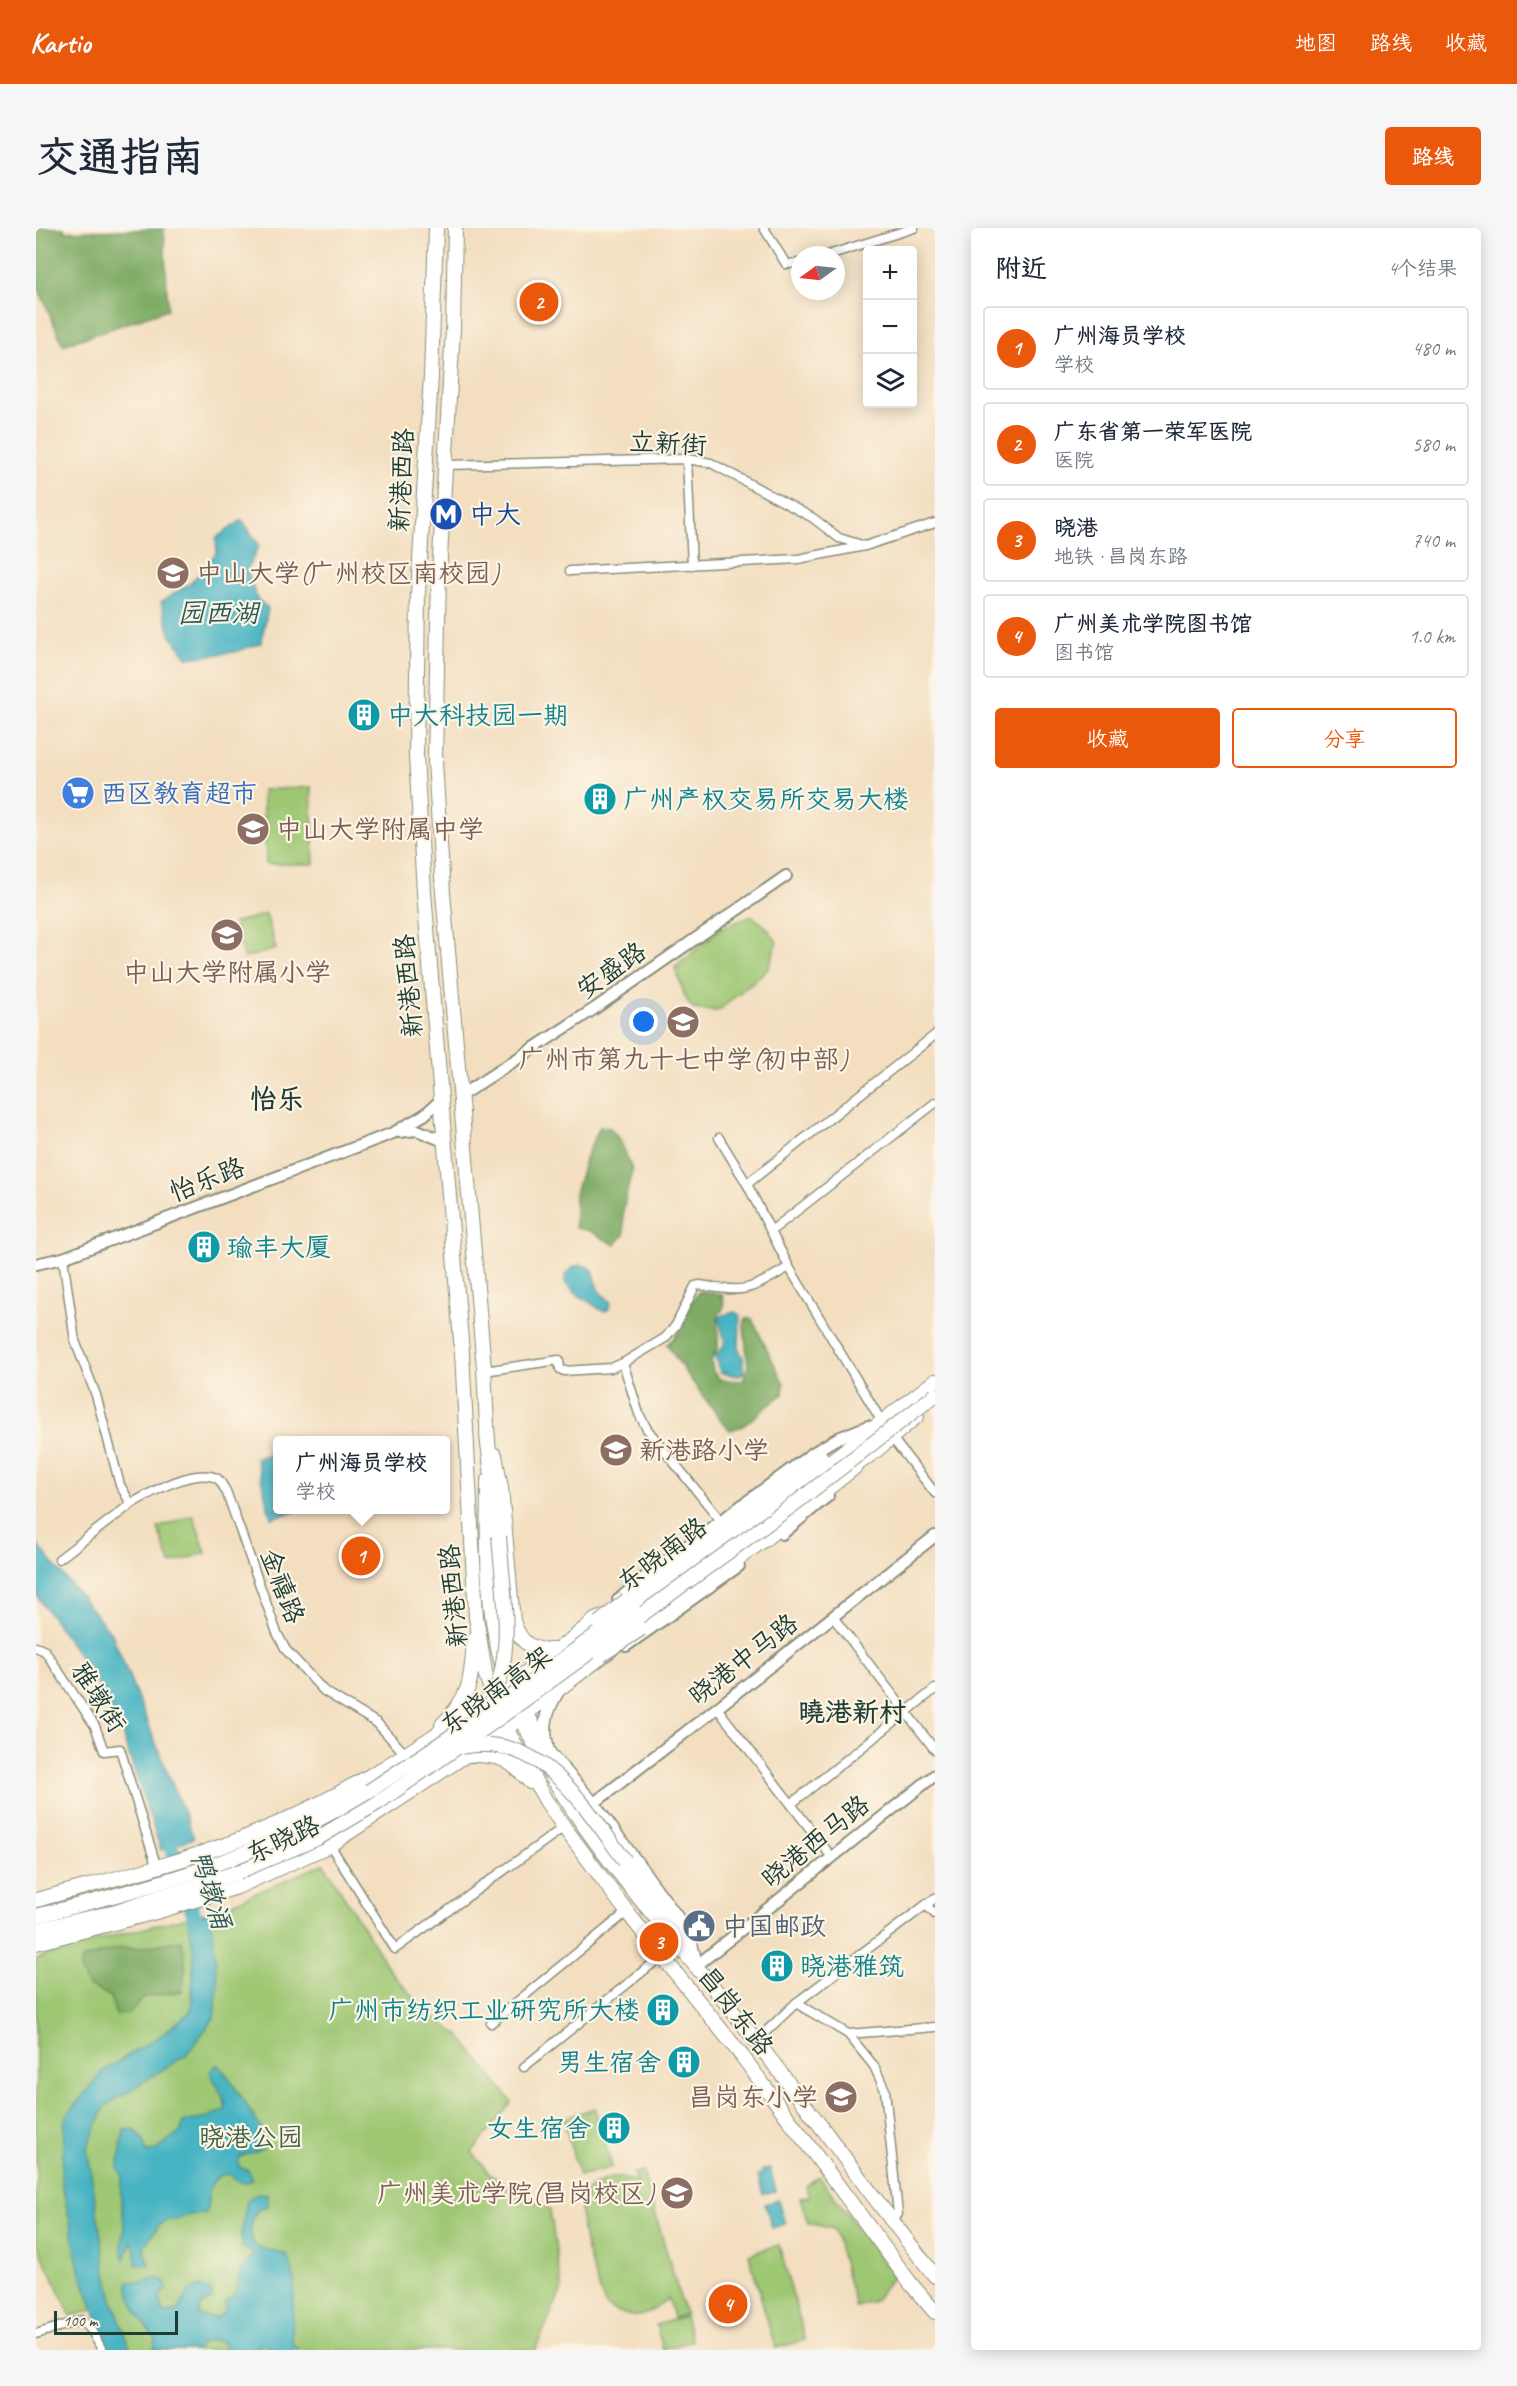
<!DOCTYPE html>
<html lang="zh">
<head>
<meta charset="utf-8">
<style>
	:root { --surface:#fff; --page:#f6f6f7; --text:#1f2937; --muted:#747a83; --line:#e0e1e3; --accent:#ea580c }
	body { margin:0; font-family:Caveat,"LXGW WenKai TC",sans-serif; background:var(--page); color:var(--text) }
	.controls { position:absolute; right:18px; top:18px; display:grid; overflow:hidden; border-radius:6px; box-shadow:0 3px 15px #0003 }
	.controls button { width:54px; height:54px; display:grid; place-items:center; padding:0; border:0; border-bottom:2px solid var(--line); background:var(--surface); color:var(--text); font:30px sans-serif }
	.compass { position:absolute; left:755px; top:18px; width:54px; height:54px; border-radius:50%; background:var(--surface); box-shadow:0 3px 15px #0003; rotate:255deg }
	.scale { position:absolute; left:18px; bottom:15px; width:124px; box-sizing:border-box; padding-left:6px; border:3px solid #1f3d34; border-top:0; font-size:16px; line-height:21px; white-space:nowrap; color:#1f3d34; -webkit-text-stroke:4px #fcf5e5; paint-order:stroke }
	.you { position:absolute; left:608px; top:794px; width:21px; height:21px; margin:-15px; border:4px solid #fff; border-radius:50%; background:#1a73e8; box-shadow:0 0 0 9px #1a73e833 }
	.badge { display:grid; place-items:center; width:39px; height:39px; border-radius:50%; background:var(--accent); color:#fff; font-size:20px; font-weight:700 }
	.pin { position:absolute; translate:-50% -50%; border:3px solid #fff; box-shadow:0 2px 6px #0006 }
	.popup { position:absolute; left:237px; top:1208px; width:177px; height:78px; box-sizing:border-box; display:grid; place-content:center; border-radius:6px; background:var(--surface); filter:drop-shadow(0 2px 4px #0005); font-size:20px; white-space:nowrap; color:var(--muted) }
	.popup b { font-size:22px; color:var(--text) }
	.popup::after { content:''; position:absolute; left:50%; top:100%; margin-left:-12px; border:12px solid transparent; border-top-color:var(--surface) }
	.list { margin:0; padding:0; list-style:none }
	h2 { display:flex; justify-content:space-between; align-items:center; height:78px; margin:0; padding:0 24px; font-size:26px }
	h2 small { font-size:20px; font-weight:400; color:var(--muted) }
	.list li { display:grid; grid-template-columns:39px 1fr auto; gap:18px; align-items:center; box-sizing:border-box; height:84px; margin:0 12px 12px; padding:0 12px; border:2px solid var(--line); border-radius:6px }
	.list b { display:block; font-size:22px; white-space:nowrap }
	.list p { margin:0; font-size:20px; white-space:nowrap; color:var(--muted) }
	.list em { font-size:20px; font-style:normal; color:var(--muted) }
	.actions { display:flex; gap:12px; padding:18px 24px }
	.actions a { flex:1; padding:14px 0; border:2px solid var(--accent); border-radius:6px; text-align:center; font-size:21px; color:var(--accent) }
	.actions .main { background:var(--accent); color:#fff }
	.icon { flex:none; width:33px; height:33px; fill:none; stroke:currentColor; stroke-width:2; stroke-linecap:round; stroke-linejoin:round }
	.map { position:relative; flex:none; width:899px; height:2122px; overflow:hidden; border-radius:6px }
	header { display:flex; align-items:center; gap:36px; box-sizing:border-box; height:84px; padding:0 30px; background:var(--accent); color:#fff }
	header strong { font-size:28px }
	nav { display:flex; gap:33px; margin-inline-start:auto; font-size:21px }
	.intro { display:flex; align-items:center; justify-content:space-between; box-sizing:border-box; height:144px; padding:0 36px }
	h1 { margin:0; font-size:42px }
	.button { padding:15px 27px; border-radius:6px; background:var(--accent); color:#fff; font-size:21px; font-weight:700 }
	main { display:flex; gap:36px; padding:0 36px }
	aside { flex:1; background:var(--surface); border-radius:6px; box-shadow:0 3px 15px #0003 }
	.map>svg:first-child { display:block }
	.green { fill:#9ec773; stroke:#5e8254; stroke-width:1.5 }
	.forest { fill:#7eac65; stroke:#4e744c; stroke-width:1.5 }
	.water { fill:#47b4c3; stroke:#33787c; stroke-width:1.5 }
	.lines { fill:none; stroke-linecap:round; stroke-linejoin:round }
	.river { stroke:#47b4c3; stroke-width:15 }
	.minor-casing { stroke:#898e7a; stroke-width:11 }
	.tertiary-casing { stroke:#898e7a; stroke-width:14 }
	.secondary-casing { stroke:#898e7a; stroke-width:15 }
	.primary-casing { stroke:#898e7a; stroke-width:16 }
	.trunk-casing { stroke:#898e7a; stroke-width:16 }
	.minor { stroke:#fff; stroke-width:8 }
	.tertiary { stroke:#fff; stroke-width:10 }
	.secondary { stroke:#fff; stroke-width:12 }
	.primary { stroke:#fff; stroke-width:14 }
	.trunk { stroke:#fff; stroke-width:14 }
	.trunk-bridge-casing { stroke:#898e7a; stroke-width:16; stroke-linecap:butt }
	.trunk-bridge { stroke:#fff; stroke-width:14 }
	.labels { text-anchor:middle; stroke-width:4.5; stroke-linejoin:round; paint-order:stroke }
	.street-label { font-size:26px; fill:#1f3d34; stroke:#fcf5e5 }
	.transit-label { font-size:26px; fill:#164399; stroke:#fcf5e5; text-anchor:start }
	.education-label { font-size:26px; fill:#785e54; stroke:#fcf5e5; text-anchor:start }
	.culture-label { font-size:26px; fill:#0d838f; stroke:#fcf5e5; text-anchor:start }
	.shop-label { font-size:26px; fill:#366cbe; stroke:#fcf5e5; text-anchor:start }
	.service-label { font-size:26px; fill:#4e5e75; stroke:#fcf5e5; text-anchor:start }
	.park-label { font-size:26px; fill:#3f6044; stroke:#fcf5e5 }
	.water-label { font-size:27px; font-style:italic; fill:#295b58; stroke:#fcf5e5 }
	.neighbourhood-label { font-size:27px; font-weight:bold; fill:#1f3d34; stroke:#fcf5e5 }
</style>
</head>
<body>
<header>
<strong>Kartio</strong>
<nav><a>地图</a><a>路线</a><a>收藏</a></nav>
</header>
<div class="intro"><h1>交通指南</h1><a class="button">路线</a></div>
<main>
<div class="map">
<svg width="899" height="2122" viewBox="0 0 899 2122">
	<rect width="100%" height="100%" fill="#fcf5e5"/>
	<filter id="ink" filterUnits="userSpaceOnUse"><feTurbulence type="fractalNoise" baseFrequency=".0167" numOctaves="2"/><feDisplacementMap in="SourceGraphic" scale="12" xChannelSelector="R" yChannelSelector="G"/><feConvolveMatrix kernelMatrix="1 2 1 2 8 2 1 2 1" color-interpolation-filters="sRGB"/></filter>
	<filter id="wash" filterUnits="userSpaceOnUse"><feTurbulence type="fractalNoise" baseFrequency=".008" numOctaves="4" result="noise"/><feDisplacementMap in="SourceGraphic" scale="24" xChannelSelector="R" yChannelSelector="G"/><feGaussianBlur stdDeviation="1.35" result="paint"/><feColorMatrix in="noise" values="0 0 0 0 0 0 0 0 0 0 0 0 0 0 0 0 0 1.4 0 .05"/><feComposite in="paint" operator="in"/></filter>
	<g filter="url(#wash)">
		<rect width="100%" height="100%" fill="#f3dec0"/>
		<g class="green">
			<polygon points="275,559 278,636 230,636 226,562"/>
			<polygon points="230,686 240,721 208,730 197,695"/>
			<polygon points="716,688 730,699 741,714 732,741 683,782 677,783 657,781 650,771 639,740 685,700"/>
			<polygon points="157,1287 170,1325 134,1336 122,1300"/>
			<polygon points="288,1636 355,1744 394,1787 423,1807 476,1874 436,1924 456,1948 514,1982 526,2061 499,2122 95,2122 78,2076 35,2088 0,2013 0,1731 38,1718 180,1682"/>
			<polygon points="559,1880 576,1939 543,1948 527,1890"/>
			<path d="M607 1944 649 2086 637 2090 632 2070C609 2091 598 2094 570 2078 560 2056 540 1996 546 1973 549 1963 556 1958 564 1954 577 1947 588 1949 600 1955L598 1945Z"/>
			<polygon points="783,1948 857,2048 838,2073 819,2078 798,2001 772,1995 764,1970 773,1969 770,1958"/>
			<polygon points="743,2017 769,2112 739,2120 713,2026"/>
			<polygon points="649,2088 656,2113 627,2121 620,2097"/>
		</g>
		<g class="forest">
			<polygon points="0,0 28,0 29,4 128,1 132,81 27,117 0,54"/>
			<polygon points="564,898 574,900 585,914 596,942 587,982 588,1007 579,1017 554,1003 539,1000 539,966 550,928"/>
			<path d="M664 1063 686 1067C689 1077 689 1080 682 1087V1120L675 1133 677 1144 685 1152 707 1153 712 1138 708 1098 710 1090 716 1091 748 1156 747 1166 707 1198 694 1202C682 1191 682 1187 673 1176 658 1156 644 1137 631 1116 654 1100 648 1076 664 1063Z"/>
			<path d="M145 1712C151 1729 150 1745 146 1763L109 1769 92 1786 80 1787 74 1768 51 1757 44 1740 46 1731 84 1720H103Z"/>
		</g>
		<g class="water">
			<polygon points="206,292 223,317 211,342 221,371 232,380 225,415 199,424 152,430 135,408 125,374 155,355 181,324 180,310"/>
			<path d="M544 1037C564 1040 556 1048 562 1061 565 1067 572 1070 575 1075L572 1082 568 1084 538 1064 529 1055C528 1045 535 1039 544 1037Z"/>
			<path d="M698 1084 704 1087 703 1122 707 1129V1145L703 1148 684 1145 679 1128C698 1112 682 1106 684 1088Z"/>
			<polygon points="241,1225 241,1282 264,1282 235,1290 220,1230"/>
			<polygon points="0,1315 76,1406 158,1610 125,1622 83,1497 54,1443 0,1366"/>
			<polygon points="175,1684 182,1759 178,1790 150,1827 69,1878 51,1920 70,2041 78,2076 95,2122 73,2122 45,2046 25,1952 29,1889 67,1843 125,1807 155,1783 158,1724 152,1691"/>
			<path d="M182 1836 193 1850 226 1902 227 1920 204 1929 202 1936 206 1941 212 1942 217 1952 205 1955 193 1946 182 1948 174 1958 170 1985 152 1987 140 1992H132L123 1997 108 2018 113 2036 100 2037 99 2020 95 2014 89 2032C83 2021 88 2010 88 1998 87 1978 82 1970 87 1948L82 1941 88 1902C103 1899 108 1911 110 1924L119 1923 145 1904 147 1894 174 1890 176 1887 189 1883V1873L174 1844Z"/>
			<polygon points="734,1940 740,1963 727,1966 722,1947 727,1946 726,1942"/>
			<path d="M222 1965 231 1966V1978C228 1979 225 1980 222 1982 214 1990 212 2012 221 2019 227 2024 241 2024 250 2026 267 2053 252 2088 257 2117L264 2122H236L235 2118 225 2117 217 2122H189L187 2115 177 2112 164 2116 161 2122H118L120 2111C106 2096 93 2073 92 2053L106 2054 122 2049 130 2054 131 2063 126 2065 124 2071 128 2085 141 2083 154 2062 164 2058 176 2064 175 2072 165 2078 162 2087 179 2090 189 2083V2074C210 2060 197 2055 206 2041 209 2037 213 2033 216 2029V2023L206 2020 205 2008 211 1972Z"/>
			<polygon points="742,1972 749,1996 736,2000 729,1976"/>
		</g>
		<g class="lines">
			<polyline class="river" points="128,1599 165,1707"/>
		</g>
	</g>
	<g filter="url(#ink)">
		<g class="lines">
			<defs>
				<g id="minor">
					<polyline points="728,0 750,36 764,35"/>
					<polyline points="792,27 878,0"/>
					<polyline points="651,231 656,337"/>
					<polyline points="410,237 651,231 675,235 777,290 803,310 829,318 899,295"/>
					<polyline points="534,343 762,331 829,318"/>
					<polyline points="683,910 711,956 753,1039 843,1189"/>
					<polyline points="711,956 899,807"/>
					<polyline points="735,1003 899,875"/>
					<path d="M27 1030 39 1113 60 1167 84 1257 95 1276C114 1265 160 1238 182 1251 185 1254 188 1260 190 1263L241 1405 250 1422 288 1463 341 1495 369 1526"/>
					<path d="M587 1135 629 1110 640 1097 659 1058 664 1057C711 1066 713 1062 753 1039"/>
					<polyline points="448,1143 523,1132 524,1141 528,1143 575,1140 587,1135 603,1186 611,1201 685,1293"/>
					<polyline points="856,1210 899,1265"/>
					<polyline points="23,1331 95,1276"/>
					<polyline points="797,1389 899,1522"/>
					<polyline points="0,1419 9,1423 59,1498 68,1523 84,1521 121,1640"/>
					<polyline points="681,1480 795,1628"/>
					<polyline points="755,1576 899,1461"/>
					<polyline points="294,1617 359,1721 528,1599"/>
					<polyline points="890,1677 899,1686"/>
					<polyline points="760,1775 812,1806 838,1838 849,1862 862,1986 857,1993"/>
					<polyline points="455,1795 591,1684"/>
					<polyline points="812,1806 899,1799"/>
					<polyline points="720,1813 760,1775 899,1670"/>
					<polyline points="488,1839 626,1728"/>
					<polyline points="0,2106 46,2092 56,2103 66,2122"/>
				</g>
				<g id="tertiary">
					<polyline points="424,868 558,781 750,648"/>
					<polyline points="363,904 381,902 408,913"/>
					<polyline points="0,1036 27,1030 357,905 388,887 405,872"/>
					<polyline points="746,1306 792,1268"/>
					<polyline points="582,1372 609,1349 778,1224 800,1211 832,1198"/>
					<polyline points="590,1418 703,1338"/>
					<polyline points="553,1579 681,1480 899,1308"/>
					<polyline points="660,1738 899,1547"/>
				</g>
				<g id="secondary">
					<polyline points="487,1477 514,1526 557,1575 645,1695 653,1707 658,1728"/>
					<path d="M511 1517C506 1497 511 1481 522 1463"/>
				</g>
				<g id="primary">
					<polyline points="400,0 395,148 382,365 380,528 388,664 426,1125 440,1389 449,1444 457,1468 469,1498 510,1573 528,1599 591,1684 706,1828 875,2056 899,2084"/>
					<polyline points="419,0 417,101 403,347 399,533 407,665 448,1140 452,1216"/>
					<path d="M459 1227 465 1260 477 1393C485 1417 496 1423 521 1422"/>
					<polyline points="809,1245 842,1221 881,1188"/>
					<path d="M452 1253C451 1321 449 1394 473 1458 517 1581 610 1675 690 1775 762 1864 827 1958 899 2048"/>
					<path d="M406 1497C436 1467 435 1452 438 1412"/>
					<path d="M430 1527C462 1526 473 1530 494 1554"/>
					<path d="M0 1672C69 1653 138 1637 205 1611 300 1574 385 1519 468 1460 499 1438 530 1417 559 1392L572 1387"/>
					<polyline points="0,1715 120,1684 201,1659 294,1617 471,1500 576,1421"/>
				</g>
				<g id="trunk">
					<polyline points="451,1206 463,1308"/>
					<polyline points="591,1372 785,1229"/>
					<polyline points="597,1380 756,1263 899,1153"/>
					<polyline points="605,1401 729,1311 819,1239"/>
					<path d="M589 1633C614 1667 644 1699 660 1738"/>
					<path d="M0 1688C121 1658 225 1629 333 1563"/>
					<polyline points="0,1702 74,1685 202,1644"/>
				</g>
			</defs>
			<use href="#minor" class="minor-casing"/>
			<use href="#tertiary" class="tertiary-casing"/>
			<use href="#secondary" class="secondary-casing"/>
			<use href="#primary" class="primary-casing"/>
			<use href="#trunk" class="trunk-casing"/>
			<use href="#minor" class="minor"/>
			<use href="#tertiary" class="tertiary"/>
			<use href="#secondary" class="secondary"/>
			<use href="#primary" class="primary"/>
			<use href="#trunk" class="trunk"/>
			<defs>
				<g id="trunk-bridge">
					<polyline points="563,1395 591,1372"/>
					<polyline points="565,1427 605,1401"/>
					<path d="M451 1483C481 1430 467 1366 463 1308"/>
					<path d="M425 1519C505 1502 549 1579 589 1633"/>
					<polyline points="333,1563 485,1462 597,1380"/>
					<polyline points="202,1644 282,1610 343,1574 466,1488 761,1274 899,1167"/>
				</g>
			</defs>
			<use href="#trunk-bridge" class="trunk-bridge-casing"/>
			<use href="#trunk-bridge" class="trunk-bridge"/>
		</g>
	</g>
	<defs>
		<symbol id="metro-disc" viewBox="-11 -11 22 22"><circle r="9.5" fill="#1a4fb4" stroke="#fcf5e5"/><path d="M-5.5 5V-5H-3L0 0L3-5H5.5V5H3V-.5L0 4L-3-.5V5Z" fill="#fff"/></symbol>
		<symbol id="university-disc" viewBox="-11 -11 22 22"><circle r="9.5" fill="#8d6e63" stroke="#fcf5e5"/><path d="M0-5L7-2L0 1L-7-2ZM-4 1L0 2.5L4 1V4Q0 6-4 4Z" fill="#fff"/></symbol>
		<symbol id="building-disc" viewBox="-11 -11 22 22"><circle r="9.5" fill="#0f9aa8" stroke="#fcf5e5"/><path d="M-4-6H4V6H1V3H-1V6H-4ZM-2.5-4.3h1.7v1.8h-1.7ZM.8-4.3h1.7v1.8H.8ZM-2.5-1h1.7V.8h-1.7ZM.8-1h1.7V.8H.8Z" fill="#fff"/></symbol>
		<symbol id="supermarket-disc" viewBox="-11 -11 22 22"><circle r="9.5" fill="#3f7fe0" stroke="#fcf5e5"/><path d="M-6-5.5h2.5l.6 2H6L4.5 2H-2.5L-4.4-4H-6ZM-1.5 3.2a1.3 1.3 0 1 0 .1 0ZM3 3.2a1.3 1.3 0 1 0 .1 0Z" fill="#fff"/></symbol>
		<symbol id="school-disc" viewBox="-11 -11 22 22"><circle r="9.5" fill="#8d6e63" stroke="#fcf5e5"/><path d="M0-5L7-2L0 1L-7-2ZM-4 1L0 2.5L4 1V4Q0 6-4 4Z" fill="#fff"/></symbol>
		<symbol id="civic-disc" viewBox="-11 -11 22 22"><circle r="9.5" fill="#5c6f8a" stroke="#fcf5e5"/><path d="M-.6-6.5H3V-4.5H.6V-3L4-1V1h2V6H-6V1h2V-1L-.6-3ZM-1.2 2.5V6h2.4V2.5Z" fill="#fff"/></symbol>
	</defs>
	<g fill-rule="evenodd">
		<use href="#metro-disc" x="391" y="267" width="38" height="38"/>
		<use href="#university-disc" x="118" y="326" width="38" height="38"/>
		<use href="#building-disc" x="309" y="468" width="38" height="38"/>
		<use href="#supermarket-disc" x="23" y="546" width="38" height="38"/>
		<use href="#building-disc" x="545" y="552" width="38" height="38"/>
		<use href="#school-disc" x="198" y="582" width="38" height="38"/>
		<use href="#school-disc" x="172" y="688" width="38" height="38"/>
		<use href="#school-disc" x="628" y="775" width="38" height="38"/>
		<use href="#building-disc" x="149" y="1000" width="38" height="38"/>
		<use href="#school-disc" x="561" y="1203" width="38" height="38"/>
		<use href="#civic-disc" x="644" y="1679" width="38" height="38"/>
		<use href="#building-disc" x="722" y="1719" width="38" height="38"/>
		<use href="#building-disc" x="608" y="1763" width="38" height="38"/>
		<use href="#building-disc" x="629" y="1815" width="38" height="38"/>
		<use href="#school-disc" x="786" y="1850" width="38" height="38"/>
		<use href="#building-disc" x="559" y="1881" width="38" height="38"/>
		<use href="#university-disc" x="622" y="1946" width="38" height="38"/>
	</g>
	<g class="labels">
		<g class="street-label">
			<text transform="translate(632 215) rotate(3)" y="9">立新街</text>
			<text transform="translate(365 252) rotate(-87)" y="9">新港西路</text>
			<text transform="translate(575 742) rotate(-35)" y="9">安盛路</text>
			<text transform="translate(372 758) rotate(-95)" y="9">新港西路</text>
			<text transform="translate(171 951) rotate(-21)" y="9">怡乐路</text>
			<text transform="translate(626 1326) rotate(-37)" y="9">东晓南路</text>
			<text transform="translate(247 1358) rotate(69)" y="9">金禧路</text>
			<text transform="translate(417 1368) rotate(-95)" y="9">新港西路</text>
			<text transform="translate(707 1431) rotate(-38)" y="9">晓港中马路</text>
			<text transform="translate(460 1462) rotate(-36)" y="9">东晓南高架</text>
			<text transform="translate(63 1469) rotate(57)" y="9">雅墩街</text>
			<text transform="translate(247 1611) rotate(-25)" y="9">东晓路</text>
			<text transform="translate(779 1613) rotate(-39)" y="9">晓港西马路</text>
			<text transform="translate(700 1783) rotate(52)" y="9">昌岗东路</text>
		</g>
		<g class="transit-label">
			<text x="433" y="295">中大</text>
		</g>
		<g class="education-label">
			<text x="160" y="354">中山大学(广州校区南校园)</text>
			<text x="240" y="610">中山大学附属中学</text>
			<text x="191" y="753" text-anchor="middle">中山大学附属小学</text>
			<text x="647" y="840" text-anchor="middle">广州市第九十七中学(初中部)</text>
			<text x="603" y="1231">新港路小学</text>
			<text x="782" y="1878" text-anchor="end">昌岗东小学</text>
			<text x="618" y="1974" text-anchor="end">广州美术学院(昌岗校区)</text>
		</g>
		<g class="culture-label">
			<text x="351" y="496">中大科技园一期</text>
			<text x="587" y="580">广州产权交易所交易大楼</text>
			<text x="191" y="1028">瑜丰大厦</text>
			<text x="764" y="1747">晓港雅筑</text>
			<text x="604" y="1791" text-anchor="end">广州市纺织工业研究所大楼</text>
			<text x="625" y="1843" text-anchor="end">男生宿舍</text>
			<text x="555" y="1909" text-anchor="end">女生宿舍</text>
		</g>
		<g class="shop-label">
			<text x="65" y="574">西区教育超市</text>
		</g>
		<g class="service-label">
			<text x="686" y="1707">中国邮政</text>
		</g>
		<g class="park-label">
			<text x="215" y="1918">晓港公园</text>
		</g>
		<g class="water-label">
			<text x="182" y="394">园西湖</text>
			<text transform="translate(175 1662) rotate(73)" y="9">鸭墩涌</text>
		</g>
		<g class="neighbourhood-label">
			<text x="241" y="880">怡乐</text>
			<text x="816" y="1493">曉港新村</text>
		</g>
	</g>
</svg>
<div class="controls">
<button>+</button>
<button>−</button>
<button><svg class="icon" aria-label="layers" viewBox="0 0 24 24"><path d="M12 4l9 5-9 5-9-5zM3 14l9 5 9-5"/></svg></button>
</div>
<svg class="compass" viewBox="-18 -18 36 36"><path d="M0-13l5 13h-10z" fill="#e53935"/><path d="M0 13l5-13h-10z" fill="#747a83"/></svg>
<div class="scale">100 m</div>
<div class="you"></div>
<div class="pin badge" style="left:325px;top:1328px">1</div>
<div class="popup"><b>广州海员学校</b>学校</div>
<div class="pin badge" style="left:503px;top:74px">2</div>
<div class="pin badge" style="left:623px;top:1714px">3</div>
<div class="pin badge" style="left:692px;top:2076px">4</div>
</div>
<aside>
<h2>附近<small>4个结果</small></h2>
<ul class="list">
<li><span class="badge">1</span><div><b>广州海员学校</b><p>学校</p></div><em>480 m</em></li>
<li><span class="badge">2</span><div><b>广东省第一荣军医院</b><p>医院</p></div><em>580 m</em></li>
<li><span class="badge">3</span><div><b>晓港</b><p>地铁 · 昌岗东路</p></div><em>740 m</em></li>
<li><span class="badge">4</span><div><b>广州美术学院图书馆</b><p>图书馆</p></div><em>1.0 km</em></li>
</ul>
<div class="actions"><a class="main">收藏</a><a>分享</a></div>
</aside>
</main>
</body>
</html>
